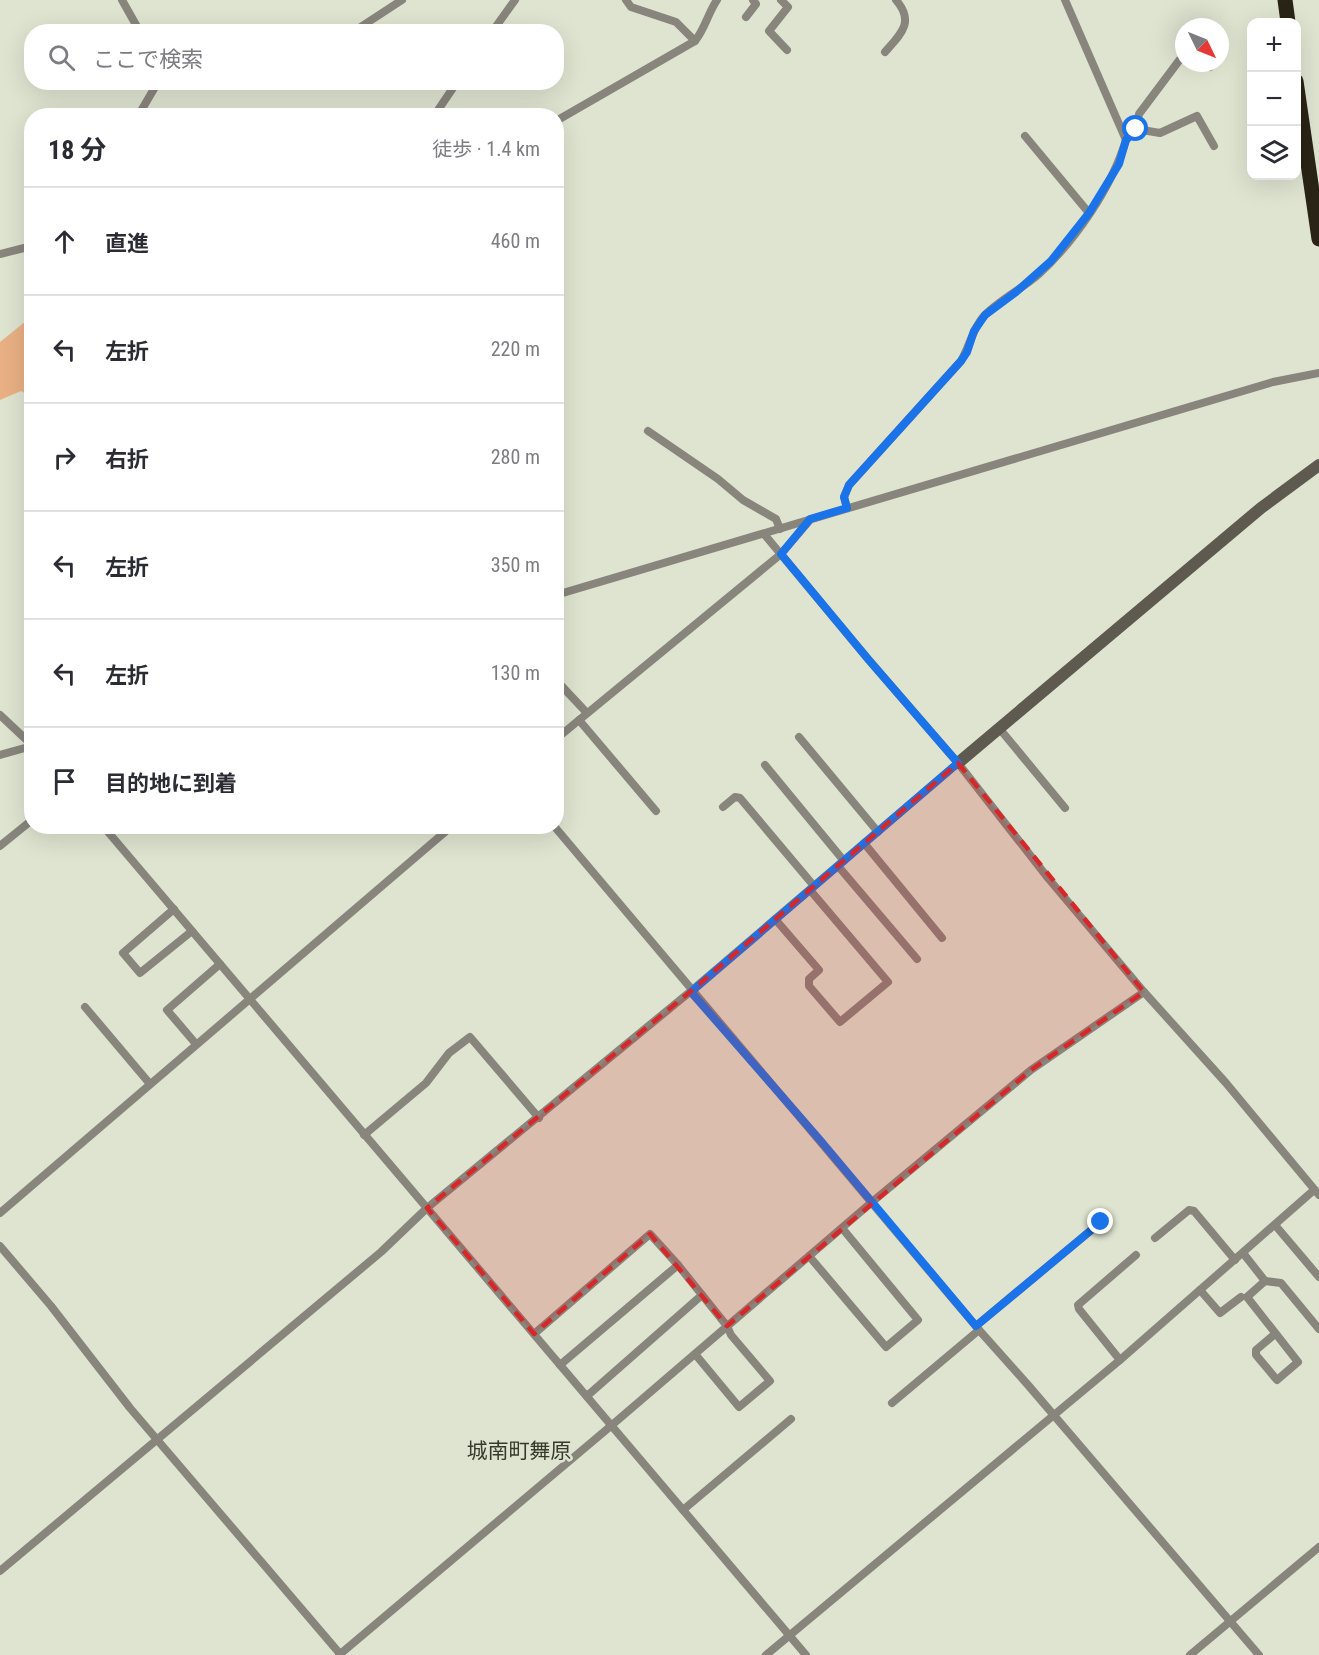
<!DOCTYPE html>
<html lang="ja">
<head>
<meta charset="utf-8">
<style>
	:root { --surface:#fff; --page:#f7f7f7; --text:#2b2b33; --muted:#7c7c81; --line:#e1e1e2 }
	body { margin:0; font-family:"Roboto Condensed","Noto Sans JP",sans-serif; background:var(--page); color:var(--text) }
	.controls { position:absolute; right:18px; top:18px; display:grid; overflow:hidden; border-radius:12px; box-shadow:0 6px 24px #0002 }
	.controls button { width:54px; height:54px; display:grid; place-items:center; padding:0; border:0; border-bottom:2px solid var(--line); background:var(--surface); color:var(--text); font:30px sans-serif }
	.compass { position:absolute; left:1175px; top:18px; width:54px; height:54px; border-radius:50%; background:var(--surface); box-shadow:0 6px 24px #0002; rotate:133deg }
	.stop { position:absolute; width:18px; height:18px; margin:-14px; border:4px solid #1a73e8; border-radius:50%; background:#fff }
	.stop.end { background:#1a73e8; border-color:#fff; box-shadow:0 2px 6px #0008 }
	.list { margin:0; padding:0; list-style:none }
	h2 { display:flex; justify-content:space-between; align-items:center; height:78px; margin:0; padding:0 24px; font-size:26px }
	h2 small { font-size:20px; font-weight:400; color:var(--muted) }
	.list li { display:grid; grid-template-columns:39px 1fr auto; gap:18px; align-items:center; box-sizing:border-box; height:108px; padding:0 24px; border-top:2px solid var(--line) }
	.list b { display:block; font-size:22px; white-space:nowrap }
	.list em { font-size:20px; font-style:normal; color:var(--muted) }
	.icon { flex:none; width:33px; height:33px; fill:none; stroke:currentColor; stroke-width:2; stroke-linecap:round; stroke-linejoin:round }
	.map { position:relative; flex:none; width:1319px; height:1655px; overflow:hidden }
	.search { position:absolute; background:var(--surface); box-shadow:0 6px 24px #0002; left:24px; top:24px; width:540px; height:66px; display:flex; align-items:center; gap:15px; box-sizing:border-box; padding:0 21px; border-radius:24px; color:var(--muted); font-size:22px }
	.panel { position:absolute; background:var(--surface); box-shadow:0 6px 24px #0002; left:24px; top:108px; width:540px; height:726px; border-radius:24px }
	.map>svg:first-child { display:block }
	.green { fill:#e9b084 }
	.lines { fill:none; stroke-linecap:round; stroke-linejoin:round }
	.street { stroke:#88857d; stroke-width:8 }
	.secondary { stroke:#5e5a4f; stroke-width:12 }
	.highway { stroke:#292415; stroke-width:15 }
	.route { stroke:#1a73e8; stroke-width:8 }
	.marked { fill:#d62828; fill-opacity:0.2; stroke:#d62828; stroke-width:4.5; stroke-dasharray:12 8; stroke-linejoin:round }
	.labels { text-anchor:middle; stroke-width:5; stroke-linejoin:round; paint-order:stroke }
	.quarter-label { font-size:21px; fill:#363b2b; stroke:#dee4d0 }
</style>
</head>
<body>
<div class="map">
<svg width="1319" height="1655" viewBox="0 0 1319 1655">
	<rect width="100%" height="100%" fill="#dee4d0"/>
	<polygon class="green" points="31,317 31,397 21,391 0,400 0,342"/>
	<g class="lines">
		<g class="street">
			<polyline points="122,0 140,32"/>
			<polyline points="626,0 631,7 676,22 695,41"/>
			<polyline points="781,0 788,7 769,31 787,50"/>
			<polyline points="746,17 756,4 753,0"/>
			<polyline points="353,32 402,0"/>
			<polyline points="492,32 515,0"/>
			<path d="M885 52C901 34 915 22 896 0"/>
			<polyline points="1207,63 1210,67"/>
			<polyline points="138,116 158,82"/>
			<polyline points="434,116 457,82"/>
			<path d="M556 121 695 41C705 29 708 13 717 0"/>
			<polyline points="1136,129 1139,114 1184,54"/>
			<polyline points="1025,136 1089,213"/>
			<polyline points="1126,140 1136,129 1160,133 1197,116 1214,146"/>
			<polyline points="0,254 32,246"/>
			<polyline points="648,431 718,479 743,500 776,519 780,529"/>
			<path d="M847 508 844 497 849 485 961 361C970 346 972 329 984 316 999 300 1022 289 1039 274 1075 241 1112 187 1126 140L1065 0"/>
			<polyline points="764,534 868,659 958,763 1048,878 1144,992 1226,1083 1319,1195"/>
			<polyline points="556,595 1273,382 1319,373"/>
			<polyline points="556,680 587,713"/>
			<polyline points="0,715 32,745"/>
			<polyline points="579,720 656,811"/>
			<polyline points="999,728 1065,808"/>
			<polyline points="799,737 878,832"/>
			<polyline points="556,739 781,554 810,520"/>
			<polyline points="0,755 32,746"/>
			<polyline points="765,765 844,861"/>
			<polyline points="723,807 735,797 740,798 814,886"/>
			<polyline points="103,826 806,1655"/>
			<polyline points="554,826 979,1330 1028,1385 1259,1655"/>
			<polyline points="864,843 942,938"/>
			<polyline points="0,846 32,820"/>
			<polyline points="838,866 917,959"/>
			<polyline points="174,909 123,953 140,973 192,931"/>
			<polyline points="775,919 819,970 809,979 809,986 840,1022 888,982 810,890"/>
			<polyline points="85,1007 150,1084"/>
			<polyline points="196,1044 167,1010 220,964"/>
			<polyline points="364,1135 426,1083 449,1053 470,1037 539,1118"/>
			<polyline points="0,1213 452,826"/>
			<polyline points="1275,1225 1319,1277"/>
			<polyline points="1155,1238 1189,1210 1194,1211 1235,1260"/>
			<polyline points="0,1246 51,1306 130,1408 341,1655"/>
			<polyline points="1243,1253 1265,1281 1281,1283 1319,1329"/>
			<polyline points="809,1256 886,1347 918,1320 842,1228"/>
			<polyline points="1265,1281 1247,1297 1298,1362 1277,1380 1256,1355 1256,1350 1275,1334"/>
			<polyline points="1200,1290 1220,1313 1241,1297"/>
			<polyline points="976,1326 1101,1222"/>
			<polyline points="534,1334 650,1234 678,1265 727,1326 731,1335 770,1381 739,1407 695,1354"/>
			<polyline points="1120,1360 1079,1309 1078,1305 1136,1255"/>
			<polyline points="560,1365 678,1265"/>
			<polyline points="587,1396 702,1295"/>
			<polyline points="892,1403 979,1330"/>
			<polyline points="683,1510 791,1419"/>
			<polyline points="0,1571 381,1252 427,1208 691,991 958,763"/>
			<polyline points="339,1655 612,1425 872,1202 1031,1070 1144,992"/>
			<polyline points="766,1655 1120,1360 1314,1190"/>
			<polyline points="1190,1655 1319,1547"/>
		</g>
		<polyline class="secondary" points="958,763 1261,508 1319,465"/>
		<g class="highway">
			<polyline points="1285,0 1288,22"/>
			<polyline points="1296,81 1319,239"/>
		</g>
	</g>
	<g class="lines">
		<polyline class="route" points="1101,1222 976,1326 820,1140 691,992 958,763 868,659 781,554 810,519 847,508 844,497 849,485 961,361 967,352 974,331 985,315 1016,292 1051,261 1089,213 1119,164 1126,140 1136,129"/>
	</g>
	<path class="marked" d="M958 763 1144 992 1031 1070 727 1326 650 1234 534 1334 427 1208 691 991Z"/>
	<g class="labels">
		<g class="quarter-label">
			<text x="519" y="1458">城南町舞原</text>
		</g>
	</g>
</svg>
<div class="controls">
<button>+</button>
<button>−</button>
<button><svg class="icon" aria-label="layers" viewBox="0 0 24 24"><path d="M12 4l9 5-9 5-9-5zM3 14l9 5 9-5"/></svg></button>
</div>
<svg class="compass" viewBox="-18 -18 36 36"><path d="M0-13l5 13h-10z" fill="#e53935"/><path d="M0 13l5-13h-10z" fill="#7c7c81"/></svg>
<div class="stop" style="left:1136px;top:129px"></div>
<div class="stop end" style="left:1101px;top:1222px"></div>
<div class="search"><svg class="icon" aria-label="search" viewBox="0 0 24 24"><circle cx="10" cy="10" r="6"/><path d="M15 15l6 6"/></svg>ここで検索</div>
<section class="panel">
<h2>18 分<small>徒歩 · 1.4 km</small></h2>
<ul class="list">
<li><svg class="icon" aria-label="ahead" viewBox="0 0 24 24"><path d="M12 20V5M6 11l6-6 6 6"/></svg><div><b>直進</b></div><em>460 m</em></li>
<li><svg class="icon" aria-label="left" viewBox="0 0 24 24"><path d="M17 20v-9H6M10 6l-5 5 5 5"/></svg><div><b>左折</b></div><em>220 m</em></li>
<li><svg class="icon" aria-label="right" viewBox="0 0 24 24"><path d="M7 20v-9h11M14 6l5 5-5 5"/></svg><div><b>右折</b></div><em>280 m</em></li>
<li><svg class="icon" aria-label="left" viewBox="0 0 24 24"><path d="M17 20v-9H6M10 6l-5 5 5 5"/></svg><div><b>左折</b></div><em>350 m</em></li>
<li><svg class="icon" aria-label="left" viewBox="0 0 24 24"><path d="M17 20v-9H6M10 6l-5 5 5 5"/></svg><div><b>左折</b></div><em>130 m</em></li>
<li><svg class="icon" aria-label="arrive" viewBox="0 0 24 24"><path d="M6 21V4h12l-3 4 3 4H6"/></svg><div><b>目的地に到着</b></div></li>
</ul>
</section>
</div>
</body>
</html>
